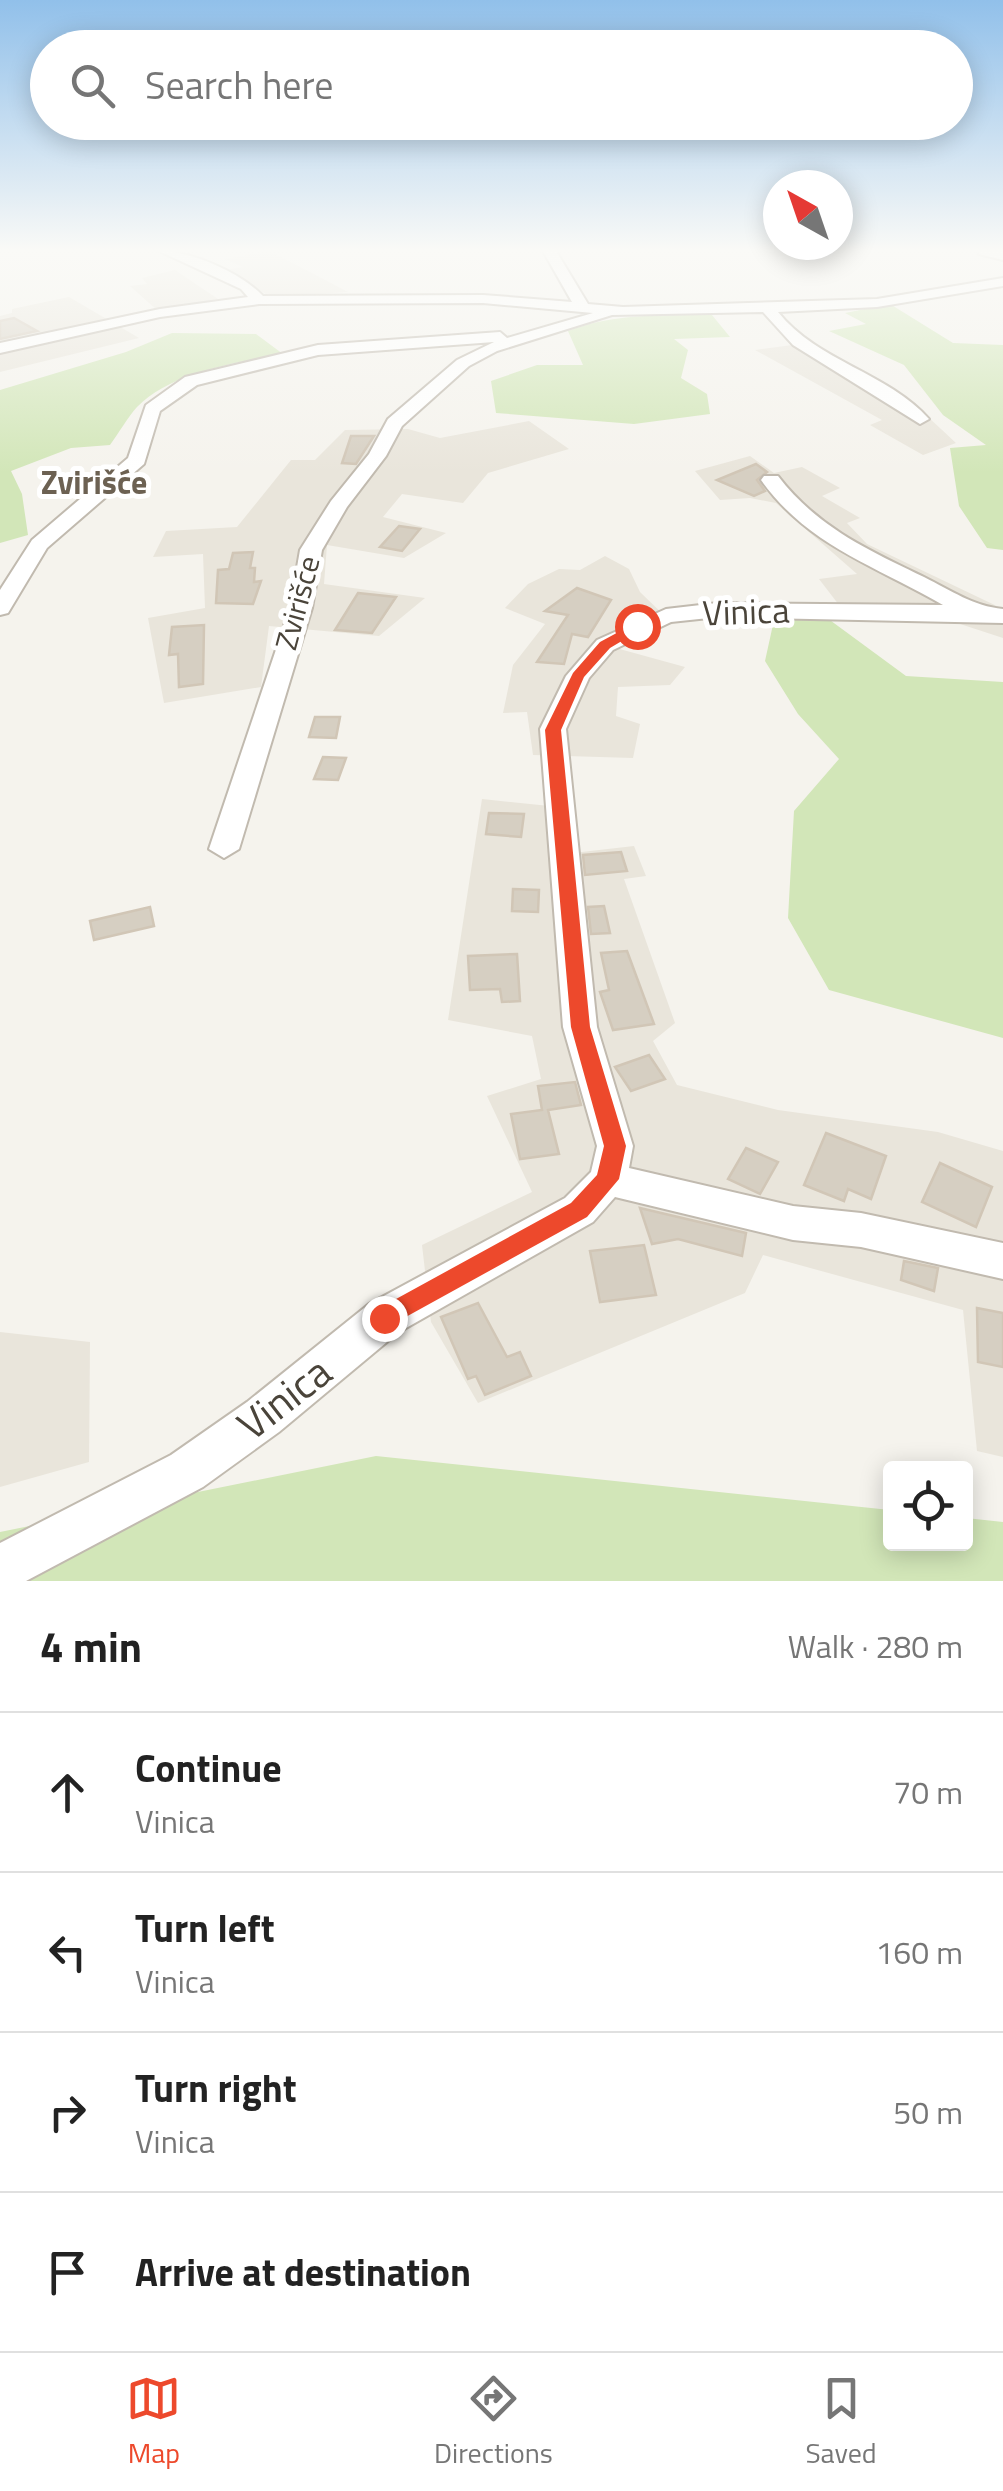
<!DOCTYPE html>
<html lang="en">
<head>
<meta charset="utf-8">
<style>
	:root { --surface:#fff; --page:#f2f2f2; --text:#222; --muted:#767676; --line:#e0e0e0; --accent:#ed492c }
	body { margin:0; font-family:"Titillium Web",sans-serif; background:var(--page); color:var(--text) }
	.controls { position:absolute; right:30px; bottom:30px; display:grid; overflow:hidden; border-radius:10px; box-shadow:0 5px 25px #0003 }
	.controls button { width:90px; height:90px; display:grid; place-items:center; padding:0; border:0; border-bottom:2px solid var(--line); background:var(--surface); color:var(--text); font:50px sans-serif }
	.compass { position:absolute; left:763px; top:170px; width:90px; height:90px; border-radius:50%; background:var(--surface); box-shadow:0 5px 25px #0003; rotate:320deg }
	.stop { position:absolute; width:30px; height:30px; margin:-22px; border:8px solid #ed492c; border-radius:50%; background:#fff }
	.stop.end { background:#ed492c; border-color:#fff; box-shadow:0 2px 10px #0008 }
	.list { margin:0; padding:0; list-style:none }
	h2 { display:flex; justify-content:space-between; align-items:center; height:130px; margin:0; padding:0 40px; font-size:42px }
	h2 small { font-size:32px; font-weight:400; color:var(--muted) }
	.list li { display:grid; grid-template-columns:65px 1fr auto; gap:30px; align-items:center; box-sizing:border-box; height:160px; padding:0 40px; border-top:2px solid var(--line) }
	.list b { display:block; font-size:38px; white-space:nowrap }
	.list p { margin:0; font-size:32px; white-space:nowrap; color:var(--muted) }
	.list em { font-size:32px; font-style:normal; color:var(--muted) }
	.icon { flex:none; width:55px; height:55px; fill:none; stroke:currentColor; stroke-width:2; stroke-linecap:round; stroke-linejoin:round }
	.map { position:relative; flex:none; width:1003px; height:1581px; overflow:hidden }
	.search { position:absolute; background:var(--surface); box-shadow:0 5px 25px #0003; left:30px; right:30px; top:30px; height:110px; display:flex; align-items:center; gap:25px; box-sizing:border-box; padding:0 35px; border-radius:55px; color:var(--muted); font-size:38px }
	.sheet { height:770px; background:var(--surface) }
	nav { display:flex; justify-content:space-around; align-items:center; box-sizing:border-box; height:140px; border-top:2px solid var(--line); background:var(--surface); font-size:28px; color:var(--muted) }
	nav a { display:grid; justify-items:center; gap:5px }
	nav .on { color:var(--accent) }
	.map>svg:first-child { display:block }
	.residential { fill:#e9e5db }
	.green { fill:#d2e6b8 }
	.building { fill:#d6cfc2; stroke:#d1c6b6; stroke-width:2.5 }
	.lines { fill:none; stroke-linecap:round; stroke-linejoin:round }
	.minor-casing { stroke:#c1baaf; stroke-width:4 }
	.minor { fill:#fff; fill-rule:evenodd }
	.route { fill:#ed492c }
	.labels { text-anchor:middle; stroke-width:10; stroke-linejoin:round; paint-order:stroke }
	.far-street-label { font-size:30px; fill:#4a443a; stroke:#fff }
	.far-quarter-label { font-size:32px; font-weight:bold; fill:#6c6152; stroke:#fff }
	.street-label { font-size:35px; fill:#4a443a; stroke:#fff }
	.near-street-label { font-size:42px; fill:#4a443a; stroke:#fff }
</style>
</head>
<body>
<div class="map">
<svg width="1003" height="1581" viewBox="0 0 1003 1581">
	<rect width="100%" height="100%" fill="#f5f3ed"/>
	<g class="residential">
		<polygon points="269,251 310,272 348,292 271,297 225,270 243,267 225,259"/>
		<polygon points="175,270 218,299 157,310 130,286 147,284 142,278"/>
		<polygon points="69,297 139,338 0,372 0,316 12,313 12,309"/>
		<polygon points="800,344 911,401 956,443 923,455 870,425 882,420 755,350"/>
		<polygon points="529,421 569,449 488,473 463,503 402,494 383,517 446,533 404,558 327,545 324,584 425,598 379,636 269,626 261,687 164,703 148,618 205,608 203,554 153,557 166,531 237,527 291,460 315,460 345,430 408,429 440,438"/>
		<polygon points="750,456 774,473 802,467 840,488 822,496 860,518 847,523 867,544 1003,609 1003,638 951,621 839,605 819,579 857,574 776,503 750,498 720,500 695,471"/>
		<polygon points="605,556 629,569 640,592 673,624 642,630 616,648 685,667 670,685 618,687 616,716 640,724 633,758 533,755 527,712 503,713 513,665 545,624 505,608 528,584 559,569 580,570"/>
		<polygon points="482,799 569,808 573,853 634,846 646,876 624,879 675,1023 653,1041 677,1085 778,1110 938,1132 1003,1151 1003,1457 977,1451 963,1310 763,1255 745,1293 478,1403 431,1322 422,1245 532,1192 487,1096 541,1079 532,1036 448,1020"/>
		<polygon points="0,1332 90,1342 89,1462 0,1487"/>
	</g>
	<g class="green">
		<polygon points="890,304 953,343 1003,345 1003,550 987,548 959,506 950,448 986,445 943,415 904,365 829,331 866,324 845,313"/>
		<path d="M712 315 730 337 674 339 688 350 681 378 707 394 710 414 634 424 496 413 491 381 537 365H583L568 331C615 313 662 315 712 315Z"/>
		<path d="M172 333 256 334 283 354C235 363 173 371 137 407 127 418 119 433 110 445L71 448 11 471 22 494 28 535 0 543V390L126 352Z"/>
		<polygon points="823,615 906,676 1003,682 1003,1038 829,990 788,918 794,811 839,759 798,714 765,661 774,620"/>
		<polygon points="376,1456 890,1510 890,1544 966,1544 966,1518 1003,1522 1003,1581 0,1581 0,1532"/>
	</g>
	<g class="building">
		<polygon points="14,318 37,331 0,339 0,321"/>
		<polygon points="351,436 374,436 356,464 342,463"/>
		<polygon points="756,464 767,472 757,480 765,491 754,496 717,480"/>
		<polygon points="399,526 420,529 402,551 380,547"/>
		<polygon points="253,552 250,568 255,568 254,582 261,581 253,604 216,603 218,570 229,569 233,553"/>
		<polygon points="577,588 611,600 588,637 572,634 564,664 537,662 568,615 545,611"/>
		<polygon points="358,593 396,597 372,633 335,630"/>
		<polygon points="204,625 203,684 179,687 178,654 169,655 172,627"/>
		<polygon points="315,717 340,717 336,738 309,737"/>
		<polygon points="323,757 346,758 338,780 314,779"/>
		<polygon points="489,813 524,814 521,837 486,834"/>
		<polygon points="621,852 627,871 585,875 583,855"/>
		<polygon points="513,889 539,890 538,912 512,911"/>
		<polygon points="604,906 610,933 591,934 588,907"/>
		<polygon points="150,907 154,926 94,940 90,921"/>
		<polygon points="627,951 654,1024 613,1030 600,992 609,990 601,953"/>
		<polygon points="517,954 520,1001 502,1002 500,989 470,990 468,956"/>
		<polygon points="649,1055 665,1079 631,1091 615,1067"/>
		<polygon points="575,1082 581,1105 548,1110 559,1154 520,1159 511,1114 542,1110 538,1086"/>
		<polygon points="826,1133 886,1156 871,1199 848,1189 844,1201 804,1185"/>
		<polygon points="746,1148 778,1162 760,1194 728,1179"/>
		<polygon points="940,1163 992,1187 976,1227 922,1202"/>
		<polygon points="640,1208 746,1233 742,1256 678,1239 652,1244"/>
		<polygon points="644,1245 656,1295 600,1302 590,1251"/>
		<polygon points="904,1261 938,1268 934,1291 901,1280"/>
		<polygon points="478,1303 507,1357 520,1352 531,1376 485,1395 476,1376 468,1379 441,1317"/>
		<polygon points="977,1308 1003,1313 1003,1367 978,1362"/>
	</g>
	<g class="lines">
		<defs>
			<g id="minor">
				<path d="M159 251C191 251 240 272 263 296L483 295 572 302 543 251H556L588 304 623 307 877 299 1003 278V286L877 307 778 312C818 362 887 372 929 419L920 424 793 345 763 312 612 315 497 351 469 366 402 426 386 456 347 507 322 550 312 608 239 849 224 858 209 849 290 608 300 550 331 501 369 454 388 419 457 360 494 342 318 355 197 385 160 411 144 464 47 548 8 613 0 615V590L32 540 128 458 146 405 185 377 318 345 500 332 507 338 593 313 483 303 259 304 160 317 0 353V343L160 309 248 297 241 289Z"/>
				<polygon points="978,251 1003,252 1003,260 979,254"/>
				<path d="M764 476H778C817 527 868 550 924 577 952 591 973 606 1003 609V623L718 617 671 622 613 650 589 678 566 729 597 1027 633 1146 629 1168 793 1206 861 1213 1003 1243V1279L861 1247 793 1240 615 1197 593 1222 399 1332 279 1432 203 1487 26 1581H0V1543L171 1455 247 1402 369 1304 565 1198 591 1172 597 1146 563 1027 540 729 566 676 597 640 666 609 718 603 943 605C876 566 808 546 761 480Z"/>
			</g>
		</defs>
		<use href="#minor" class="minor-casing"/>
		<use href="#minor" class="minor"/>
	</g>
	<linearGradient id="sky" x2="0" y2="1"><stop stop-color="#91c0ea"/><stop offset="0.53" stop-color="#fafaf7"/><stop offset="1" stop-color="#fafaf7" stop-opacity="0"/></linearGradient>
	<rect width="1003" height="473" fill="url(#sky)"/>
	<polygon class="route" points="637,622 642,629 610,648 584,677 561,730 590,1027 626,1146 619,1179 587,1217 384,1329 372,1318 376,1310 571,1203 597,1175 604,1146 571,1027 545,730 573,673 600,642"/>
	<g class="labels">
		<g class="far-street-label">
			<text transform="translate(298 603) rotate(-75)" y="10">Zvirišće</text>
		</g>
		<g class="far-quarter-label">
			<text x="94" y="494">Zvirišće</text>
		</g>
		<g class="street-label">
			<text transform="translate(746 612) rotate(-2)" y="12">Vinica</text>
		</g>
		<g class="near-street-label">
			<text transform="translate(284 1398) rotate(-38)" y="15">Vinica</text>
		</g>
	</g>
</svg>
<div class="controls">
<button><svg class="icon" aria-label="locate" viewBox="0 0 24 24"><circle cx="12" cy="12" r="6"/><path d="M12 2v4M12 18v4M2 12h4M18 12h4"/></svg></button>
</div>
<svg class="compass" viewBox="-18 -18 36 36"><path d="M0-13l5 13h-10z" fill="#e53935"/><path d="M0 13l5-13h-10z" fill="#767676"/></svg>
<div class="stop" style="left:637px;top:626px"></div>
<div class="stop end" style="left:384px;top:1318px"></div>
<div class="search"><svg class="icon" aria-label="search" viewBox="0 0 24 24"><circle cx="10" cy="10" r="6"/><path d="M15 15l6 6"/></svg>Search here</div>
</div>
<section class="sheet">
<h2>4 min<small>Walk · 280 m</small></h2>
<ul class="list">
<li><svg class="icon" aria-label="ahead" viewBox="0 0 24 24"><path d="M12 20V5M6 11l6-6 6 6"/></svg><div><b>Continue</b><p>Vinica</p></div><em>70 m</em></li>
<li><svg class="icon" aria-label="left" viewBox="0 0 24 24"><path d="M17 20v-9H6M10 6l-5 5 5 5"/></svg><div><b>Turn left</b><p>Vinica</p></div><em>160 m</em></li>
<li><svg class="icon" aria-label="right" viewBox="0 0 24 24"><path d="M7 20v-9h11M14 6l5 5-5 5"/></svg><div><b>Turn right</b><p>Vinica</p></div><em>50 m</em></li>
<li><svg class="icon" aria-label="arrive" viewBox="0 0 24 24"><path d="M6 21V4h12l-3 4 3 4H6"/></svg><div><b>Arrive at destination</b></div></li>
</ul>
</section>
<nav>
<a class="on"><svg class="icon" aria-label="map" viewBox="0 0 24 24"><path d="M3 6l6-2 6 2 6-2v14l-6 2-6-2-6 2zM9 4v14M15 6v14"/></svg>Map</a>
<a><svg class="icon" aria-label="directions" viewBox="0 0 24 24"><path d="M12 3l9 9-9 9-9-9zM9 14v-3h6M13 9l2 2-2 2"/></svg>Directions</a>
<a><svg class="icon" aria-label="saved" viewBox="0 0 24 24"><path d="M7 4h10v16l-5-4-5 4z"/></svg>Saved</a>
</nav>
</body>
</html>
